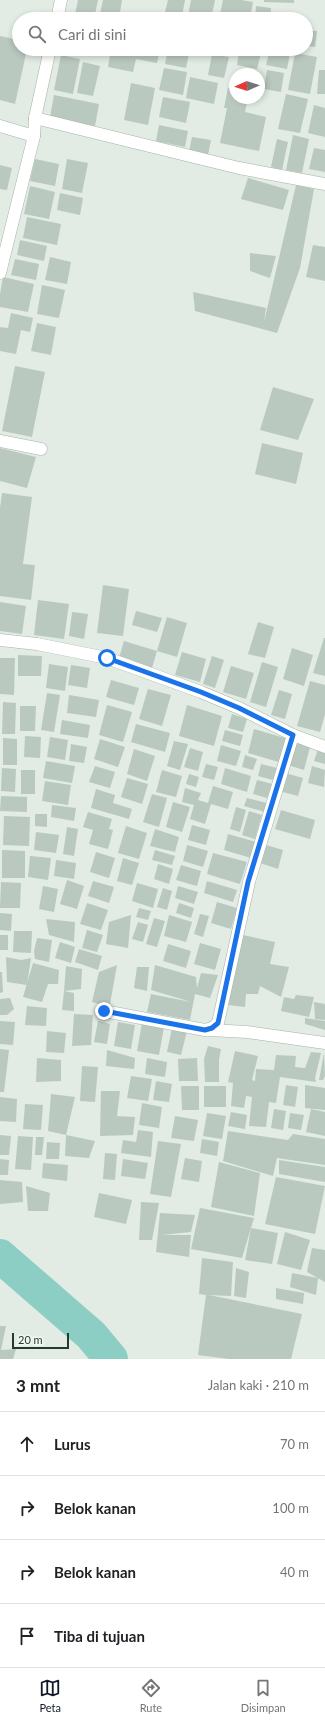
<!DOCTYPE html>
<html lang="id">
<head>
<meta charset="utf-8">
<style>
	:root { --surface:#fff; --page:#f6f6f6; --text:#202124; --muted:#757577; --line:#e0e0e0; --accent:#111827 }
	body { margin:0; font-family:Lato,sans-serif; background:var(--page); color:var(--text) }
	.compass { position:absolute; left:229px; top:68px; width:36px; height:36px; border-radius:50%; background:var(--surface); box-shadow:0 2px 6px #0003; rotate:267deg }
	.scale { position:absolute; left:12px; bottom:10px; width:57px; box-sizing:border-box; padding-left:4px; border:2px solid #233b2d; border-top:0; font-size:11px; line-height:14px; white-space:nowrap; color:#233b2d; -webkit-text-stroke:3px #f2f8f3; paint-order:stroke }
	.stop { position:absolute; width:12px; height:12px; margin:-9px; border:3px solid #1a73e8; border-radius:50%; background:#fff }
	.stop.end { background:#1a73e8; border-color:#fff; box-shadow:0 1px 4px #0008 }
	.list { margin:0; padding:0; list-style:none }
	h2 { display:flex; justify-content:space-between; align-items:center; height:52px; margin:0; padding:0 16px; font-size:17px }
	h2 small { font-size:13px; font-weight:400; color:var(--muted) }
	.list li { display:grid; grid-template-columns:26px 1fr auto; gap:12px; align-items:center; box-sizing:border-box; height:64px; padding:0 16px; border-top:1px solid var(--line) }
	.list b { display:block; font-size:15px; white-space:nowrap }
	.list em { font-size:13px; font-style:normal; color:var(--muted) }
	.icon { flex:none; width:22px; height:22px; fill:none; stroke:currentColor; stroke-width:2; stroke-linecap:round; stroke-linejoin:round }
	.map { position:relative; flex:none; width:325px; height:1359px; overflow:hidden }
	.search { position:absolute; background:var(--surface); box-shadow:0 2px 6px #0003; left:12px; right:12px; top:12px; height:44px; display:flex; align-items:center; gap:10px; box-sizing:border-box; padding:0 14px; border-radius:22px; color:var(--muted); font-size:15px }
	.sheet { height:308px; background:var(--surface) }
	nav { display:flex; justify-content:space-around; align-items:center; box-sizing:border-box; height:56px; border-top:1px solid var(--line); background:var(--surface); font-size:11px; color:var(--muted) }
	nav a { display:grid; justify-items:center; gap:2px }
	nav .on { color:var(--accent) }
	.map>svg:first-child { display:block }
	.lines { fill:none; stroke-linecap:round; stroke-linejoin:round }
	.river { stroke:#8ccec4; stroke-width:34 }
	.building { fill:#bac9bf }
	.minor-casing { stroke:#a5b3a9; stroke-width:13 }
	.minor { stroke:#fff; stroke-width:12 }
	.route { stroke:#1a73e8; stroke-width:5 }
</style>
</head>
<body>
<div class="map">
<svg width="325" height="1359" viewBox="0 0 325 1359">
	<rect width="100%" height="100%" fill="#e2ebe4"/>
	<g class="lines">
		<polyline class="river" points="0,1256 91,1335 111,1359"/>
	</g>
	<g class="building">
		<polygon points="78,0 98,0 94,19 74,19"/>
		<polygon points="103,0 122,0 119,18 100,14"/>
		<polygon points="168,0 185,0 182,16 165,12"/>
		<polygon points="191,0 215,0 211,19 188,16"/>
		<polygon points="223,0 242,0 253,2 250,19 219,19"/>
		<polygon points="264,0 294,0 294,3 264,2"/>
		<polygon points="256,6 271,8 270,19 255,19"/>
		<polygon points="306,30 317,31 315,47 306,46"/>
		<polygon points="0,36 19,40 19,49 27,49 15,104 0,100"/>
		<polygon points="70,49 92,49 91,54"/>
		<polygon points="111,49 160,49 157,63 136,59 133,72 108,67"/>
		<polygon points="168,49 190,49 186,68 165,64"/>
		<polygon points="228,49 262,49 257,69 237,65 239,52"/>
		<polygon points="270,49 290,53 287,69 266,65"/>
		<polygon points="295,53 317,57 310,94 288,90"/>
		<polygon points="212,54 229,57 224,78 208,75"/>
		<polygon points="61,55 80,59 73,94 54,90"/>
		<polygon points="83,62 100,66 93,96 77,93"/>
		<polygon points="164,68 187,72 183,95 159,90"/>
		<polygon points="239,70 253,73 253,74 239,74"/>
		<polygon points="267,70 284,73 281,92 264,89"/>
		<polygon points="319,70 325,70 325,94 317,94"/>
		<polygon points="190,77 218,83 214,104 186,98"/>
		<polygon points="131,83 155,88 148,125 124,120"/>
		<polygon points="228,88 235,89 235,98 248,98 245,112 266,117 259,151 220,143 227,108 224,108"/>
		<polygon points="286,94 308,99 300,133 278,129"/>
		<polygon points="54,95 99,104 95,126 50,117"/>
		<polygon points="163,97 190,102 186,123 159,117"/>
		<polygon points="314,105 325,108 325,137 308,133"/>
		<polygon points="159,125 188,131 185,147 156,141"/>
		<polygon points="293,135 309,139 302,173 286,170"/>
		<polygon points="192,137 211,140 208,155 189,151"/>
		<polygon points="277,139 288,142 282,170 271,167"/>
		<polygon points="314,148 325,150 325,172 309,169"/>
		<polygon points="35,159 59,164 55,186 30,181"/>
		<polygon points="67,159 88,163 82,193 62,189"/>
		<polygon points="0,165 12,168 7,190 0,189"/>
		<polygon points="248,178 289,190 283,210 241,199"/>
		<polygon points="296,185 314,189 300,268 277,333 195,311 193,292 266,308 264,322"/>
		<polygon points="30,186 55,192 49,219 24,214"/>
		<polygon points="60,193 83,198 80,215 57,210"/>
		<polygon points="27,217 61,224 57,245 23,238"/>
		<polygon points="20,240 47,246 44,261 17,255"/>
		<polygon points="313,245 325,247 325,281 306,277"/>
		<polygon points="250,253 276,256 270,278 250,271"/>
		<polygon points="50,257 71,262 67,284 45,280"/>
		<polygon points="15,259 39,264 36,280 11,275"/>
		<polygon points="3,277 34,284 28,312 0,307 0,294"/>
		<polygon points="42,285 65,290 59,318 37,314"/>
		<polygon points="11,313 33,318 30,332 21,330 16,354 0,351 0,327 8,328"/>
		<polygon points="37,323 56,327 51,355 31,351"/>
		<polygon points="15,366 45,372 32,437 2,431"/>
		<polygon points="273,387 314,399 298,440 260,430"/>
		<polygon points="262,443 303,453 296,484 255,474"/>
		<polygon points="0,448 36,457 27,488 0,481"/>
		<polygon points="2,493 32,497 23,564 35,565 31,600 0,596 0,508"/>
		<polygon points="103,585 129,589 123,636 97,633"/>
		<polygon points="38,600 69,604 64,639 34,635"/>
		<polygon points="0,602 26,606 22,634 0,631"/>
		<polygon points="136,611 162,618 157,632 132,625"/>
		<polygon points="72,612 88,614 84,639 69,636"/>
		<polygon points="167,617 187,623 177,657 157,651 152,668 119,658 124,641 157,651"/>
		<polygon points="258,622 274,627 265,658 248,654"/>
		<polygon points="324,638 325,638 325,676 313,673"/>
		<polygon points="292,648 313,655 304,686 283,679"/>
		<polygon points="182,652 206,659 200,682 175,675"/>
		<polygon points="18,655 42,656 41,676 18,676"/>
		<polygon points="212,656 224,660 215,688 203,684"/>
		<polygon points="0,658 15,658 14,695 0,694"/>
		<polygon points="262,662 278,667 266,707 250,702"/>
		<polygon points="49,664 68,667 65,691 46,688"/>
		<polygon points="71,665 90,668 87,688 68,685"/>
		<polygon points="231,666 254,673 246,699 223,692"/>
		<polygon points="111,680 139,688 134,705 106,697"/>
		<polygon points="310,681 325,685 325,714 320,732 297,726"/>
		<polygon points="148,689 171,695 162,726 139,719"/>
		<polygon points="279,690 292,694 285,719 271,715"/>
		<polygon points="47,693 60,695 54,732 41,730"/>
		<polygon points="69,695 99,700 96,717 67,713"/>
		<polygon points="3,702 16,703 15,734 2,734"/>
		<polygon points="107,705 132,712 123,742 99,735"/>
		<polygon points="187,705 222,716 214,746 179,736"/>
		<polygon points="20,706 36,706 35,731 20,731"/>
		<polygon points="232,714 247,719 243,732 228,728"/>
		<polygon points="62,720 90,725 88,738 60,734"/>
		<polygon points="136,724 170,733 165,752 131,742"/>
		<polygon points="254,729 288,739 282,763 248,753"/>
		<polygon points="225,730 243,735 240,746 222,741"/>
		<polygon points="25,736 41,737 40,758 24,757"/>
		<polygon points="50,737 68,740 65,760 47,757"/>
		<polygon points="3,738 17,739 17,765 3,765"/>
		<polygon points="100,739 125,747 118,767 94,759"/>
		<polygon points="174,741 188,744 180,770 167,766"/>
		<polygon points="294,742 310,747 304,770 288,765"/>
		<polygon points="71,744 87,747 84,763 69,761"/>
		<polygon points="221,745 241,751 236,766 217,761"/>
		<polygon points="190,748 203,752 198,771 184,767"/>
		<polygon points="134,749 155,756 147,781 127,774"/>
		<polygon points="318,749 325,752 325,764 314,761"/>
		<polygon points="245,755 257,759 253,770 242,767"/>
		<polygon points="46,761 75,766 72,783 43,778"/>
		<polygon points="206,764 218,767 214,780 202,777"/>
		<polygon points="261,764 277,768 273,780 258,776"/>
		<polygon points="95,766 115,772 110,788 89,782"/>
		<polygon points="312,766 325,770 324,787 308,783"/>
		<polygon points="2,768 16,769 15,792 1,791"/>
		<polygon points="225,768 251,776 247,792 221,784"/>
		<rect x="21" y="770" width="14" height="24"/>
		<polygon points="162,770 182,776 176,797 156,792"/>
		<polygon points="285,773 303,778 298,796 279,791"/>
		<polygon points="189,774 199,777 196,787 186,784"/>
		<polygon points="127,778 148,784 142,804 121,797"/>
		<polygon points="257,780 272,784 267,798 253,794"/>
		<polygon points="45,781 71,785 68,805 42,801"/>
		<polygon points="213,786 233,792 228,809 211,804 205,824 190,819 194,805 182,802 185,788 201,793 198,800 208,803"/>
		<polygon points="96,789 115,795 113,803 132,809 129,819 91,808"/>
		<polygon points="152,794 167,798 159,827 143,822"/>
		<polygon points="1,796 27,797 27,812 0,811"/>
		<polygon points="247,798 267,803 265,812 244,806"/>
		<polygon points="173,802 190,807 182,832 166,827"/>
		<polygon points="52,805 76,808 74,821 51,817"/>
		<polygon points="236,807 246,810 240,832 230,829"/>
		<polygon points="281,810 315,820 310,839 275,829"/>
		<polygon points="249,811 262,815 255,839 242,835"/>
		<polygon points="88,812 112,819 109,829 113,830 108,849 89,844 93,830 83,827"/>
		<polygon points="35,814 47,814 47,827 35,826"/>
		<polygon points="4,816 30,817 29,846 3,845"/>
		<polygon points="192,825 210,830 206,845 188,840"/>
		<polygon points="126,826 147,833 139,859 118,853"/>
		<polygon points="67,827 78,829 74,856 63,854"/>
		<polygon points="155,829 179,837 175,852 150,846"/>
		<polygon points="36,832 59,835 56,853 34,850"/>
		<polygon points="228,834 256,842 251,858 224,850"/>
		<polygon points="187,845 208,851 203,867 183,861"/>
		<polygon points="266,845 283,850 278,869 260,863"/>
		<polygon points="2,850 25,851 25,878 2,878"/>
		<polygon points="155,850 175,856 172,865 152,860"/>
		<polygon points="96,852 115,858 109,878 90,872"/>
		<polygon points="213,853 247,862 240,884 207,874"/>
		<polygon points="30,856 51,858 48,880 28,877"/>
		<polygon points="123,858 139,863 132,885 117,881"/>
		<polygon points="56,860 76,863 74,879 54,876"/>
		<polygon points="158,864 173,869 169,884 154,879"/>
		<polygon points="181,865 201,871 197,886 176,880"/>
		<polygon points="67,880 84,886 77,909 60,904"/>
		<polygon points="93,881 114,887 109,903 88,896"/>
		<polygon points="207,881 237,890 233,902 204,893"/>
		<polygon points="1,882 21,883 20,908 0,908"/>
		<polygon points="137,883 158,889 153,908 132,901"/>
		<polygon points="43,886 58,889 54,912 39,909"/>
		<polygon points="178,886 198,892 194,904 175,898"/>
		<polygon points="163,888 172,891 167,910 157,907"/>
		<polygon points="217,902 237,908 231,929 211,923"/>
		<polygon points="87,903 108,910 101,930 80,924"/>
		<polygon points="179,903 194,908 191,918 176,913"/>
		<polygon points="139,908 151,911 148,920 136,917"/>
		<polygon points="0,913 12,914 11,931 0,930"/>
		<polygon points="200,914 209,916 203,937 194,934"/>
		<polygon points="131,915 128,948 106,944 109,922"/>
		<polygon points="169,915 192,922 186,942 164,936"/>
		<polygon points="154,918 165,921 157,947 146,944"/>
		<polygon points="46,919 75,922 74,942 49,935"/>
		<polygon points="138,922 148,925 143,942 132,939"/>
		<polygon points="87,930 103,935 97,952 82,948"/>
		<polygon points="14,931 32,931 31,953 13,952"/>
		<rect x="0" y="935" width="8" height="15"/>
		<polygon points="243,935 275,942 270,964 289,967 281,997 260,986 258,994 246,994 245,1007 228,1005"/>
		<polygon points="37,938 52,940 49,962 35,959 34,951"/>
		<polygon points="60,942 75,947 71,963 55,958"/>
		<polygon points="200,943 221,949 215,970 194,964"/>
		<polygon points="168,944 191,951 186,968 163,961"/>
		<polygon points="79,949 102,956 98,970 75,962"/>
		<polygon points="6,957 21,960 31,958 27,985 7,982"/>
		<polygon points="33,963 59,970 58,984 48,984 42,1002 23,997"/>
		<polygon points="117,965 110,1004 102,1005 92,1002 99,972"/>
		<polygon points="155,965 196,977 197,988 201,973 218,975 210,998 195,994 190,1020 147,1012 151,994 191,1002 151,990"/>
		<polygon points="66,966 82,969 81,989 64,991"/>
		<polygon points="137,967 149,967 147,991 134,988"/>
		<polygon points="0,972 2,972 3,992 0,993"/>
		<polygon points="64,991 74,993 74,1011 62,1010"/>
		<polygon points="296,995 314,997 309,1017 281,1011 284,997 294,999"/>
		<polygon points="10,998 14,1009 7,1015 0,1015 0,999"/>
		<polygon points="314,1002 325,1004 325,1020 315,1019"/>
		<polygon points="27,1006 47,1008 46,1026 25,1025"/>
		<polygon points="74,1014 93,1015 91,1045 72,1046"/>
		<polygon points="305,1018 325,1021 325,1030 305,1024"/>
		<polygon points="0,1021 15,1022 13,1045 0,1044"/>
		<polygon points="98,1021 110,1024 107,1044 94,1042"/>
		<polygon points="118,1022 135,1025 131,1049 114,1046"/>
		<polygon points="142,1023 164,1027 159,1055 137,1051"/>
		<polygon points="172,1028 187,1031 181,1055 167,1052"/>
		<polygon points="47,1031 66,1033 64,1053 46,1052"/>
		<polygon points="208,1046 221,1049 219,1060 219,1082 205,1082 204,1059"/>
		<polygon points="0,1049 9,1050 4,1092 0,1092"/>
		<polygon points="107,1050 135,1058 134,1069 106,1066"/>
		<polygon points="235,1051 258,1056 252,1080 255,1081 256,1069 274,1070 276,1055 296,1056 295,1067 305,1068 311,1052 321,1053 315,1078 316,1082 280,1077 276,1103 269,1102 266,1127 249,1126 252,1097 246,1096 244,1108 231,1106 233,1083 228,1082"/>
		<polygon points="324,1053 325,1076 323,1080 319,1080"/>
		<polygon points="37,1058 61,1060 61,1081 36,1082"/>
		<polygon points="147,1058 167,1062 165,1077 145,1074"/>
		<polygon points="197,1058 198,1081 179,1081 178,1059"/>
		<polygon points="82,1066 98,1067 95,1102 80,1101"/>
		<polygon points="131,1076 152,1079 148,1101 127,1098"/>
		<polygon points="156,1081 172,1084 169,1102 153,1100"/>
		<polygon points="286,1085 298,1087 295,1107 283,1105"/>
		<polygon points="305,1085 325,1088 325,1110 305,1108"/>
		<polygon points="181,1086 199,1086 199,1110 182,1110"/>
		<rect x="204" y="1086" width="22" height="21"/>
		<polygon points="101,1091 120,1091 117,1116 135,1117 133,1135 100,1136"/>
		<polygon points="51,1094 75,1097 66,1135 48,1131"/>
		<polygon points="0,1097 17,1099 16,1122 0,1121"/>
		<polygon points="142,1103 162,1107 159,1128 139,1125"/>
		<polygon points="25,1104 43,1105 41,1130 23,1129"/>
		<polygon points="274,1109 286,1111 283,1130 271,1128"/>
		<polygon points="311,1109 325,1112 325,1136 306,1132"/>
		<polygon points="231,1112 247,1115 245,1129 228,1126"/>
		<polygon points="207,1113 226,1116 222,1139 203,1136"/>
		<polygon points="290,1113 304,1115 301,1130 288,1128"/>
		<polygon points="175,1116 198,1120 194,1141 171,1138"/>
		<polygon points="138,1130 153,1132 151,1157 121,1153 123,1140 136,1142"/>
		<polygon points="228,1131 288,1140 293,1134 325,1139 325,1165 277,1158 273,1176 223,1161"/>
		<polygon points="0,1135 11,1136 9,1155 0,1155"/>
		<polygon points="66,1135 95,1141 89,1158 65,1156"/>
		<polygon points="18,1136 33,1137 31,1170 15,1169"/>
		<polygon points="36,1137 44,1137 42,1155 35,1155"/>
		<polygon points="202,1139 219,1142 217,1156 200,1153"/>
		<polygon points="158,1141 181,1144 171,1197 150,1194"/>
		<polygon points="47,1142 60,1143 59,1159 46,1159"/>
		<polygon points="105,1153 117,1154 115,1180 103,1179"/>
		<polygon points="185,1158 202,1161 199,1182 181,1179"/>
		<polygon points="0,1159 9,1160 8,1175 0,1175"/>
		<polygon points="123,1159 148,1163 145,1179 121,1176"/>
		<polygon points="279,1160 325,1167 325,1182 279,1174"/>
		<polygon points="219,1162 260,1173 254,1216 211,1207"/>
		<polygon points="43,1163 68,1165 67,1181 42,1178"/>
		<polygon points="276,1177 325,1186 315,1234 265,1224"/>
		<polygon points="0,1180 22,1182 23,1202 0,1204"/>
		<polygon points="26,1186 50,1193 48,1211 28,1211"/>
		<polygon points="99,1193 132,1200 126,1224 94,1217"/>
		<polygon points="141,1202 159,1203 152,1240 139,1240"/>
		<polygon points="200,1208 254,1218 242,1258 191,1249"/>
		<polygon points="160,1213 195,1215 191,1232 162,1235 191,1235 189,1257 156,1252"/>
		<polygon points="251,1228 278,1233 272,1264 245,1260"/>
		<polygon points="285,1232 310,1240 301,1270 277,1264"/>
		<polygon points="312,1248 325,1250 325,1282 307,1272"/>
		<polygon points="202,1258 233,1262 231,1296 209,1295 302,1314 291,1359 229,1359 198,1355 206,1295 199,1294"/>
		<polygon points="236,1268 249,1272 246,1298 234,1296"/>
		<polygon points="292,1273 318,1278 316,1295 290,1287"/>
		<polygon points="276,1288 304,1293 303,1304 276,1299"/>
		<polygon points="0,1326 6,1326 1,1350 16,1349 13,1359 0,1359"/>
	</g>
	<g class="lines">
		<defs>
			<g id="minor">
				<polyline points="57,19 61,0"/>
				<polyline points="50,49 35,118 239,168 325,184"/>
				<polyline points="0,126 34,136"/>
				<polyline points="0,273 34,136 35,118"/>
				<polyline points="0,441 41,449"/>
				<polyline points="0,640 37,644 107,658 201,692 239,708 293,735 325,747"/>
				<polyline points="104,1011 205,1030 212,1028 218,1023 249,882 293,735"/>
				<polyline points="209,1030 247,1032 325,1043"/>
			</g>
		</defs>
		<use href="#minor" class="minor-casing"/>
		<use href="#minor" class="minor"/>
	</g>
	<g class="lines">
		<polyline class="route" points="104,1011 205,1030 212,1028 218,1023 248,882 293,735 239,708 201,692 107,658"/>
	</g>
</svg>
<svg class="compass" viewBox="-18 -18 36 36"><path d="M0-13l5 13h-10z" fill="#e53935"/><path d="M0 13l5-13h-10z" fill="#757577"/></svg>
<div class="scale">20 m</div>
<div class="stop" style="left:107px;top:658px"></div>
<div class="stop end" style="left:104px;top:1011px"></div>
<div class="search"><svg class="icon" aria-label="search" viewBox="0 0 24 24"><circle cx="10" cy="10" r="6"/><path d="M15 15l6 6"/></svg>Cari di sini</div>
</div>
<section class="sheet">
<h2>3 mnt<small>Jalan kaki · 210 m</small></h2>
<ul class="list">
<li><svg class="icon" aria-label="ahead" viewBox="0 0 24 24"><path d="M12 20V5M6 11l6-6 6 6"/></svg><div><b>Lurus</b></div><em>70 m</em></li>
<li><svg class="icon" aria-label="right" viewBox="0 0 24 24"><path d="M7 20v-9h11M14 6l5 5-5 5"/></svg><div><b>Belok kanan</b></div><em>100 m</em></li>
<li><svg class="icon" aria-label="right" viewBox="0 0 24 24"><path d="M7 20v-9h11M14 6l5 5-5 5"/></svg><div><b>Belok kanan</b></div><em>40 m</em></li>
<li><svg class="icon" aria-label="arrive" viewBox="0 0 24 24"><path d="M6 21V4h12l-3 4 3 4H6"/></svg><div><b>Tiba di tujuan</b></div></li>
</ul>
</section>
<nav>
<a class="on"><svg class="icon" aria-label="map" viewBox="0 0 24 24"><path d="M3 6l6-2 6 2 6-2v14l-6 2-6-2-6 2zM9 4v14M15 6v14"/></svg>Peta</a>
<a><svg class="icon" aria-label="directions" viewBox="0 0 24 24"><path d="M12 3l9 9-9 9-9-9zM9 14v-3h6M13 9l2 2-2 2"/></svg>Rute</a>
<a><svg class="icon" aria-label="saved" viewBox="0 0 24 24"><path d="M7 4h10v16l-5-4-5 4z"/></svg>Disimpan</a>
</nav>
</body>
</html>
